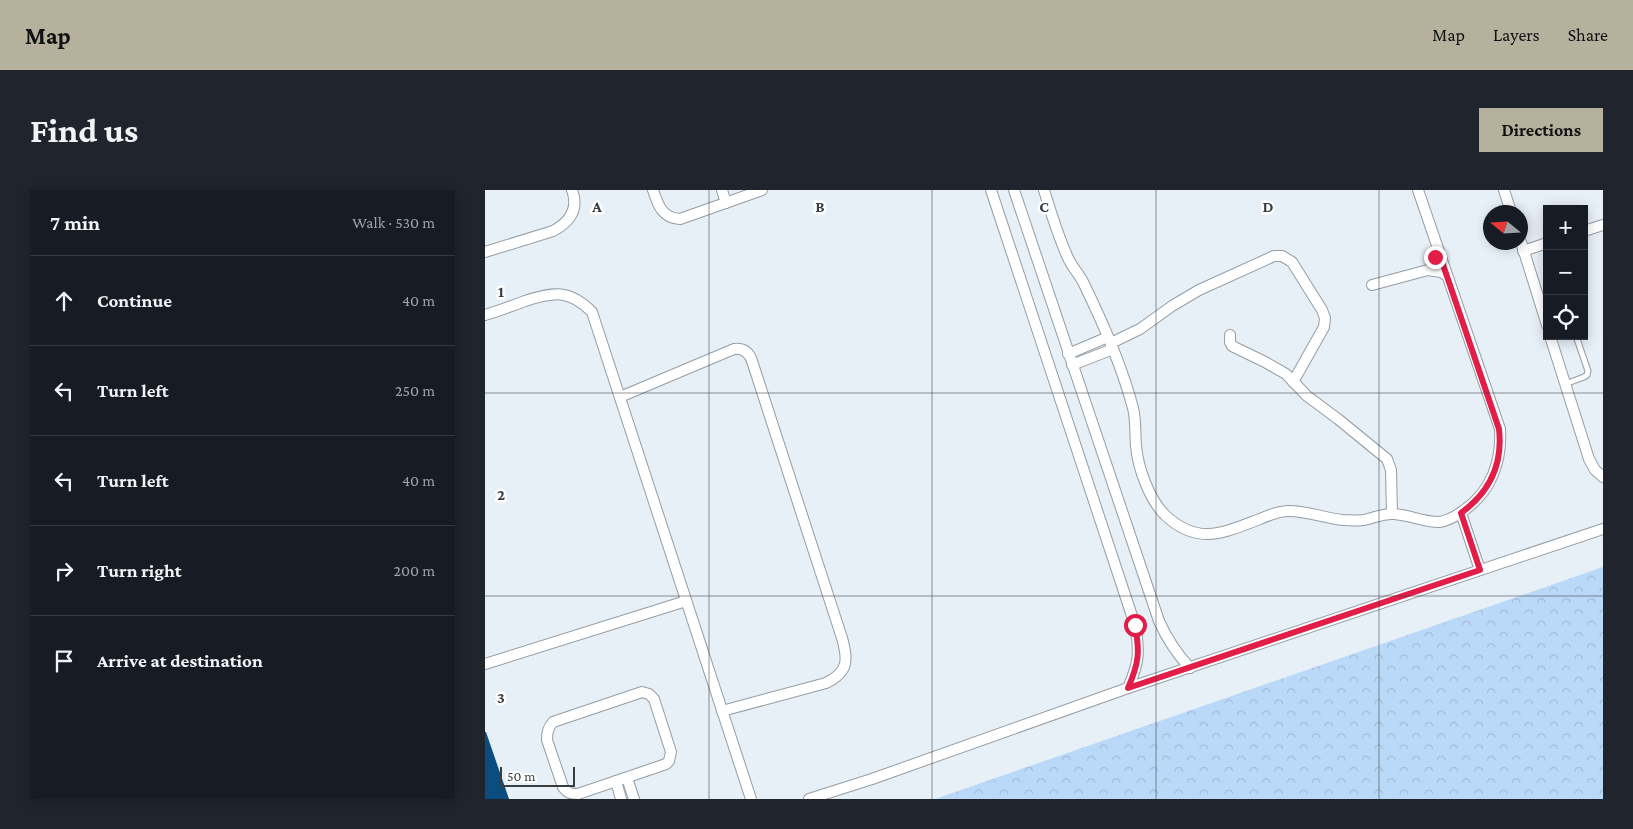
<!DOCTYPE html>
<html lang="en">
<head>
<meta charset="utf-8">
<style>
	:root { --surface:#171b24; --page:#20242c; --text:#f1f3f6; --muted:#9ea1a6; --line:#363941; --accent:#b5b19c }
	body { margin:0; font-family:"Crimson Pro",serif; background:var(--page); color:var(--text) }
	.controls { position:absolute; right:15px; top:15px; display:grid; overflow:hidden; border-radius:0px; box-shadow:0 2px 12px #0003 }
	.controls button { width:45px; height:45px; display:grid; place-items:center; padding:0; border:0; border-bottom:1px solid var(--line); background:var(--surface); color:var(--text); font:25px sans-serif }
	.compass { position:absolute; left:998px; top:15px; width:45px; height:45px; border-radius:50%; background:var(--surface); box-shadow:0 2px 12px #0003; rotate:288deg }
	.scale { position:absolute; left:15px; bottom:12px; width:75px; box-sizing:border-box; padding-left:5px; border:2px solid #393d40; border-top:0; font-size:14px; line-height:18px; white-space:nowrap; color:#393d40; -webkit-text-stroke:4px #fff; paint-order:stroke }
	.stop { position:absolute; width:15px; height:15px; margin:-11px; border:4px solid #e11d48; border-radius:50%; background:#fff }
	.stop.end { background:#e11d48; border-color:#fff; box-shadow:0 1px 5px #0008 }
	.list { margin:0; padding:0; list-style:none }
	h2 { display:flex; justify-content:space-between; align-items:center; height:65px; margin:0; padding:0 20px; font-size:21px }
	h2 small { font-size:16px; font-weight:400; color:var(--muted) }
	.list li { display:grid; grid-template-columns:32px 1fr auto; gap:15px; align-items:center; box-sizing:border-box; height:90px; padding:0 20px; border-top:1px solid var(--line) }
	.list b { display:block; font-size:19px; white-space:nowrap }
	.list em { font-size:16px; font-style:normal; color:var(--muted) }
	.icon { flex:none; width:28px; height:28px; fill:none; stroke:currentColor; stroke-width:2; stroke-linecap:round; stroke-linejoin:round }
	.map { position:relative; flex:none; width:1118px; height:609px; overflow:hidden; border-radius:0px }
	header { display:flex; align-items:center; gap:30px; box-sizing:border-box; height:70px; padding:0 25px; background:var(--accent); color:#111 }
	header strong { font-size:24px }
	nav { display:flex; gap:28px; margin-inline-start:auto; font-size:18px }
	.intro { display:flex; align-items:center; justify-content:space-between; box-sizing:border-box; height:120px; padding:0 30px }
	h1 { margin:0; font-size:35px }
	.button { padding:12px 22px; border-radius:0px; background:var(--accent); color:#111; font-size:18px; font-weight:700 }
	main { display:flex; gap:30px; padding:0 30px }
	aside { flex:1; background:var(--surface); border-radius:0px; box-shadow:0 2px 12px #0003 }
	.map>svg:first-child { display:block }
	.forest { fill:url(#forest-crowns) }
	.building { fill:#0b4d7f }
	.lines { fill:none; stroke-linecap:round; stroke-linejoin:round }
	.service-casing { stroke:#959da4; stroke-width:7 }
	.minor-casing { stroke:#959da4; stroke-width:12 }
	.service { stroke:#fff; stroke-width:5 }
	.minor { stroke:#fff; stroke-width:10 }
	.route { stroke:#e11d48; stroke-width:6 }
	.grid { fill:none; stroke:#393d40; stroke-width:1; stroke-opacity:0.55 }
	.grid-label { font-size:16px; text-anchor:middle; font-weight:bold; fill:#393d40; stroke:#fff; stroke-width:5; stroke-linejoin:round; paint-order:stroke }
</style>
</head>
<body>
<header>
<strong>Map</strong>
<nav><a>Map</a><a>Layers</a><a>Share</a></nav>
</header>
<div class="intro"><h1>Find us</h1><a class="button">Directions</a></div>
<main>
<aside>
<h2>7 min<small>Walk · 530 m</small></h2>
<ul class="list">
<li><svg class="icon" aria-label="ahead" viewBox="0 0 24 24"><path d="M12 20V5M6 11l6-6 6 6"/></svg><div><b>Continue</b></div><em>40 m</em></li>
<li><svg class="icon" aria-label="left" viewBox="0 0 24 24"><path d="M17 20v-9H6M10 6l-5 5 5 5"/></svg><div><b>Turn left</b></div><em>250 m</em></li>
<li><svg class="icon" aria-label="left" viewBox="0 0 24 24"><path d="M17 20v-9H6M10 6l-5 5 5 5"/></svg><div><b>Turn left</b></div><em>40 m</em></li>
<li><svg class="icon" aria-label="right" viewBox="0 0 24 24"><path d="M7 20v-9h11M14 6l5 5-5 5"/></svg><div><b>Turn right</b></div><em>200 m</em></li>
<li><svg class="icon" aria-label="arrive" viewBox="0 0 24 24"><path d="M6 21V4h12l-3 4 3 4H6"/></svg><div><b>Arrive at destination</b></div></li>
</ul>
</aside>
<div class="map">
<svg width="1118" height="609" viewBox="0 0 1118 609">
	<defs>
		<pattern id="forest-crowns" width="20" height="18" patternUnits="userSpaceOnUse" patternTransform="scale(1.25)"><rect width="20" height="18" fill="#bad9f9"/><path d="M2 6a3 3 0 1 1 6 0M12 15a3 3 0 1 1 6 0" fill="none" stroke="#a1bbd6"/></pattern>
	</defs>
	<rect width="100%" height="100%" fill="#e7eff7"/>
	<polygon class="forest" points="1118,377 1118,609 450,609"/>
	<polygon class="building" points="0,542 1,542 24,609 0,609"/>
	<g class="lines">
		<defs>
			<polyline id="service" points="1080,194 1099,187 1102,185 1103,181 1091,146"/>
			<g id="minor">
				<path d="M168 0C173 15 177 28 195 29L277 0"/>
				<polyline points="237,0 241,13"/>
				<path d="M506 0 650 435C655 462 654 473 643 498"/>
				<path d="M529 0 674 431C682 449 691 463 705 478"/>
				<path d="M559 0C566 23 573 46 583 68 587 77 595 85 599 94 618 133 637 176 648 218 651 230 650 243 651 256 653 278 664 309 680 325 713 356 738 343 775 329 784 325 794 321 804 321 822 321 839 328 857 330 864 330 872 331 879 330 889 328 899 323 909 324 925 325 938 332 954 332 962 331 971 326 978 321 1006 302 1017 272 1015 239L933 0"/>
				<polyline points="1019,0 1026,22"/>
				<polyline points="1099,41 1118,35"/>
				<polyline points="1036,52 1062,135"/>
				<polyline points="1038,61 1062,53"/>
				<path d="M0 62 68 41C85 32 94 19 87 0"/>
				<polyline points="887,95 943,80 956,82 961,85"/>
				<path d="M0 125C13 121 27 116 40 111 69 102 84 99 107 122L266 609"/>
				<polyline points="745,145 745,152 747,156 780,172 801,184 822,206 853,229 902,269 906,280 907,324"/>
				<polyline points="1065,146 1104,269 1110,280 1118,287"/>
				<polyline points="626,153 655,139 687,116 714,100 789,66 797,66 807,72 837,120 840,128 839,137 808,192"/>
				<polyline points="583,164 623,147"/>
				<polyline points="587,175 628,159"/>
				<path d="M135 207 249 159C258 158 264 162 267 171L357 448C363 469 364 482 341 493L237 521"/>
				<polyline points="976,323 995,380"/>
				<polyline points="0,474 201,411"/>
				<path d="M157 502 164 504 169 509 186 562 184 571 181 574 93 604C86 604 82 603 78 597L62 550C62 542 63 538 68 532Z"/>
				<polyline points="142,588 149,609"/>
				<polyline points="131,591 136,609"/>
				<polyline points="324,609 387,589 643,498 1118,339"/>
			</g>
		</defs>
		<use href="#service" class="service-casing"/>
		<use href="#minor" class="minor-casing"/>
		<use href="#service" class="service"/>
		<use href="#minor" class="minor"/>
	</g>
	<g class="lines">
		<path class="route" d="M650 435C655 462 654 473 643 498L995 380 976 323C1005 302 1018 274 1014 239L953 60 950 67"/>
	</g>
	<path class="grid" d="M224 0V609M447 0V609M671 0V609M894 0V609M0 203H1118M0 406H1118"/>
	<g class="grid-label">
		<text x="112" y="22">A</text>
		<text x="335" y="22">B</text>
		<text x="559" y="22">C</text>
		<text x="783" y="22">D</text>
		<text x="16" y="107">1</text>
		<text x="16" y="310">2</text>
		<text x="16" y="513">3</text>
	</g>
</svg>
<div class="controls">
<button>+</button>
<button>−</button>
<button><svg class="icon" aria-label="locate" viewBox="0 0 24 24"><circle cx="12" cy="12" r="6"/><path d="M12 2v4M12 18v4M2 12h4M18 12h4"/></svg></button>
</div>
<svg class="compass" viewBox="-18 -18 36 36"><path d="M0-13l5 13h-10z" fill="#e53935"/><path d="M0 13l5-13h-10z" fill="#9ea1a6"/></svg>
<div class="scale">50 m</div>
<div class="stop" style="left:650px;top:435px"></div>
<div class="stop end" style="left:950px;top:67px"></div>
</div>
</main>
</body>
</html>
